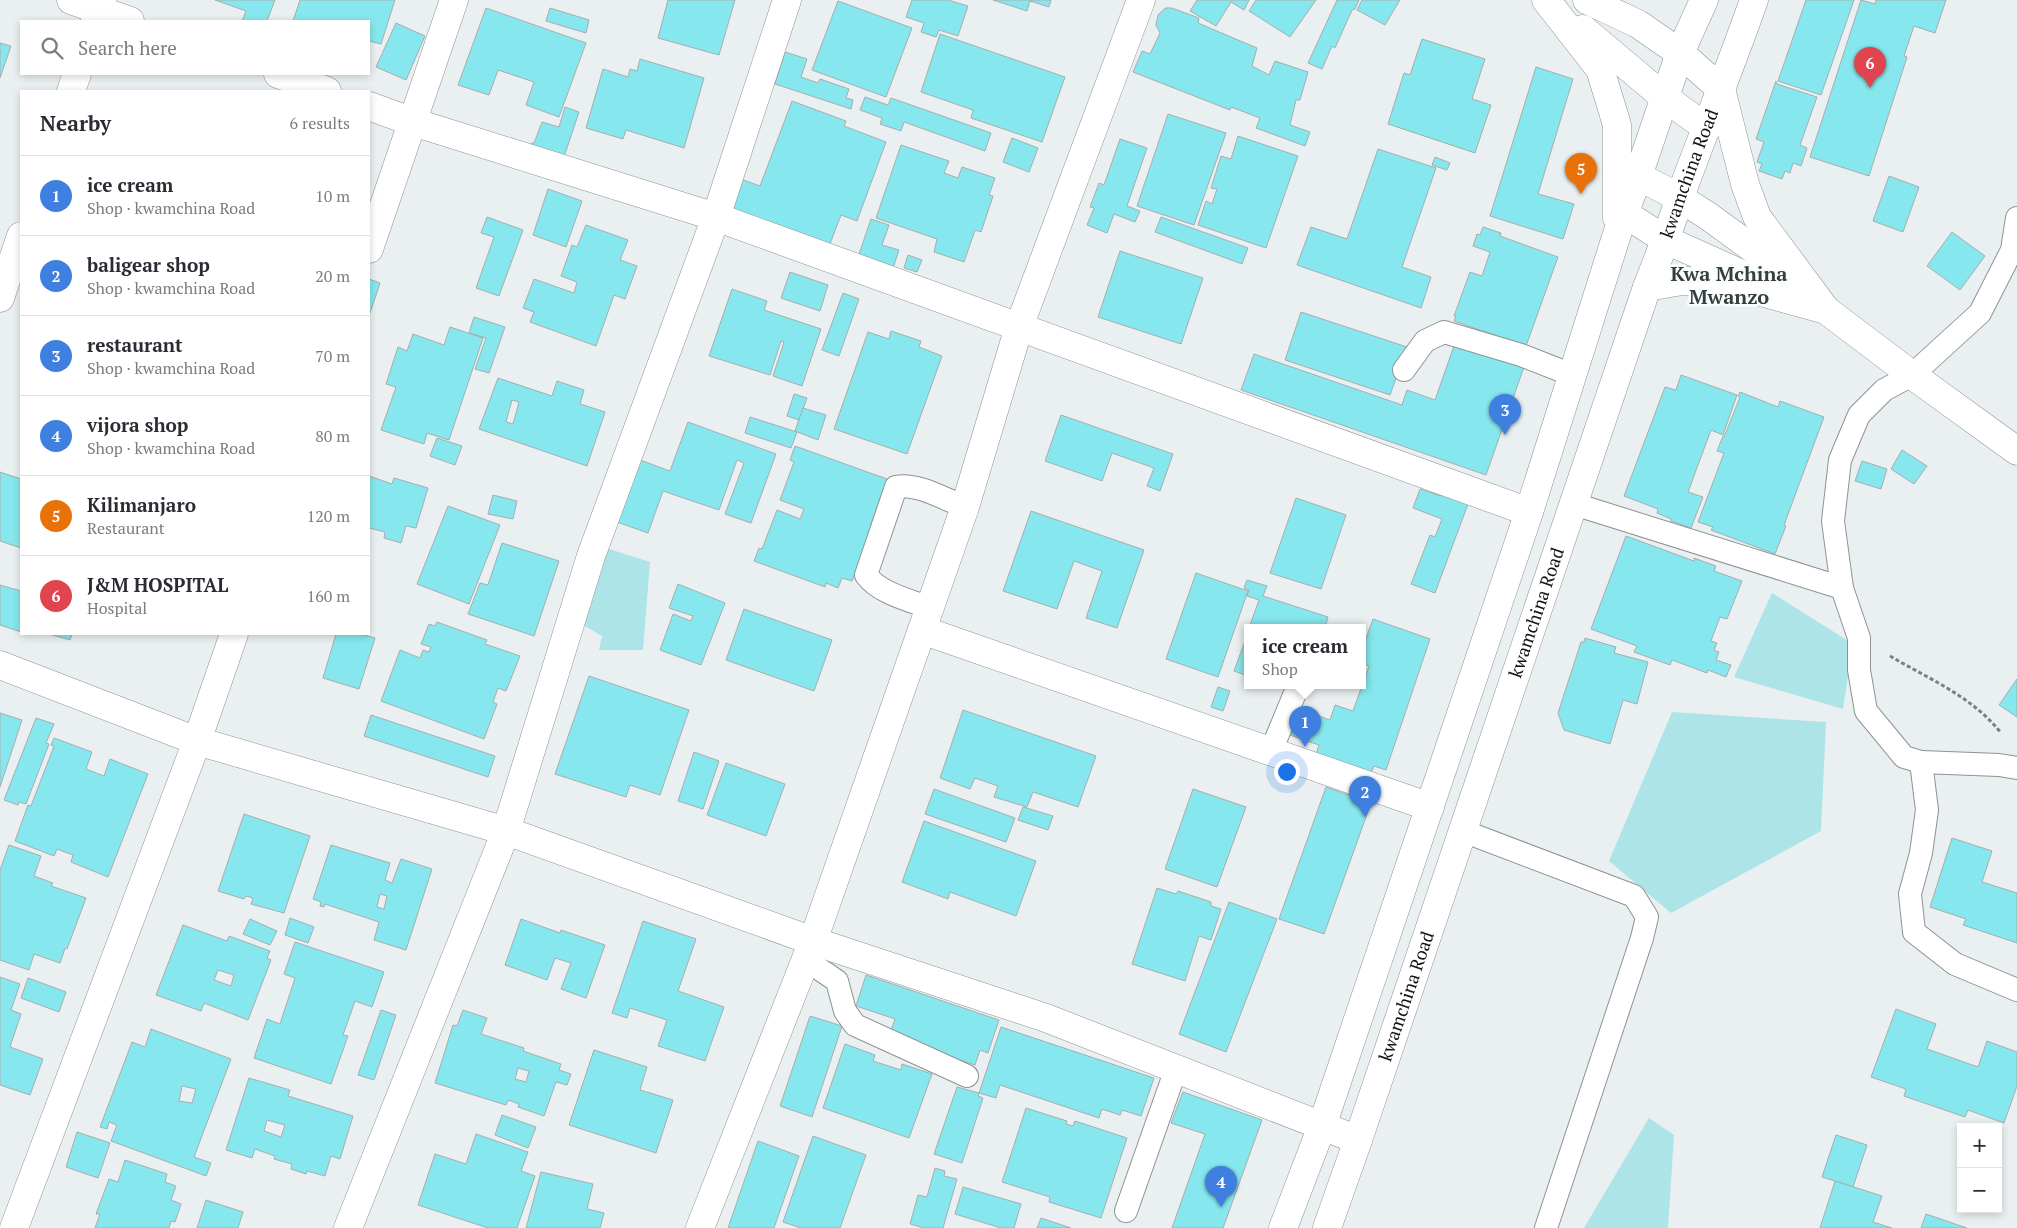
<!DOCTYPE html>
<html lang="en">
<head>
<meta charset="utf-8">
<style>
	:root { --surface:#fff; --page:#f7f7f7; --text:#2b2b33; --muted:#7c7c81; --line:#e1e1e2; --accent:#9e1767 }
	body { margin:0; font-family:"PT Serif",serif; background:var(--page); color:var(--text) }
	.controls { position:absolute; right:15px; bottom:15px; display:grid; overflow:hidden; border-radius:0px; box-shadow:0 2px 8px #0003 }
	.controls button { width:45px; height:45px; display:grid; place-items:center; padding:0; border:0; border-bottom:1px solid var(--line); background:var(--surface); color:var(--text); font:25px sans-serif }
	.you { position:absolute; left:1286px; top:771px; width:18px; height:18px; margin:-12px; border:4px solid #fff; border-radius:50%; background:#1a73e8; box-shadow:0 0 0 8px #1a73e833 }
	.badge { display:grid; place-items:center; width:32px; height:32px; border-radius:50%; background:var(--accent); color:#fff; font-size:16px; font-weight:700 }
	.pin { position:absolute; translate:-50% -41px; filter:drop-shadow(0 1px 2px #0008) }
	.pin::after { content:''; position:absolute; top:26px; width:18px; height:15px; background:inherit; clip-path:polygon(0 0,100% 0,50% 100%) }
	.popup { position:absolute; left:1244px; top:624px; width:122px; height:65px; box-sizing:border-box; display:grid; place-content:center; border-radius:0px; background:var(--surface); filter:drop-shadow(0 1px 4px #0005); font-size:16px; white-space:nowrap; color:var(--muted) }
	.popup b { font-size:19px; color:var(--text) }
	.popup::after { content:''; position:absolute; left:50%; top:100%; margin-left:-10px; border:10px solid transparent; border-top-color:var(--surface) }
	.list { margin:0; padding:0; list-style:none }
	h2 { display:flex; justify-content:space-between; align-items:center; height:65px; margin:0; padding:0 20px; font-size:21px }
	h2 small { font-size:16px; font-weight:400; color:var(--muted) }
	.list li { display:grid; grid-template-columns:32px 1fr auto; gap:15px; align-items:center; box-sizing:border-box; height:80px; padding:0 20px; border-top:1px solid var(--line) }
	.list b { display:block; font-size:19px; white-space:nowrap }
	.list p { margin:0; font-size:16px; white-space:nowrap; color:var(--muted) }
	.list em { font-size:16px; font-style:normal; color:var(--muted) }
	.icon { flex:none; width:28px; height:28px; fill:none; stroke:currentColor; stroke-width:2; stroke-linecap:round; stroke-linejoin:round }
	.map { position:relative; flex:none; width:2017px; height:1228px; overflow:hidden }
	.search { position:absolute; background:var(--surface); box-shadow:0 2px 8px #0003; left:20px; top:20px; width:350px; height:55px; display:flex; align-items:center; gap:12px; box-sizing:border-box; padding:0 18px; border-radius:0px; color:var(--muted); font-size:19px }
	.panel { position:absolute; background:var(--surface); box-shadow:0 2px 8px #0003; left:20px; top:90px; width:350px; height:545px; border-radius:0px }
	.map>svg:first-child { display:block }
	.green { fill:#ace4e8 }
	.building { fill:#86e8ee; stroke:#a7adad; fill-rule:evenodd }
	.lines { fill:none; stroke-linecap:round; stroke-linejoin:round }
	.service-casing { stroke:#8d9393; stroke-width:24 }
	.minor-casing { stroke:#8d9393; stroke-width:29 }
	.secondary-casing { stroke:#8d9393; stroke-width:29 }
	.path { stroke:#7c8081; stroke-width:3; stroke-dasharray:4 2.5; stroke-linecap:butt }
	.service { stroke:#fff; stroke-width:22 }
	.minor { stroke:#fff; stroke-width:28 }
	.secondary { stroke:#fff; stroke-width:28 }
	.labels { text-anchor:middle; stroke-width:5; stroke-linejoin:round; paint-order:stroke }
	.street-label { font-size:18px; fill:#121414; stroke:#f8fefe }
	.quarter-label { font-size:20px; font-weight:bold; fill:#373c3d; stroke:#f8fefe }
</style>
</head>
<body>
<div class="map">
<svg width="2017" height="1228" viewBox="0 0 2017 1228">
	<rect width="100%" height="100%" fill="#eaf0f1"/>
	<g class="green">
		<polygon points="603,547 650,562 643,650 599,650 602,636 571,618"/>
		<polygon points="1772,593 1853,644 1843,709 1734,677"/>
		<polygon points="1672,712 1826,722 1821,831 1671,913 1609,861"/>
		<polygon points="1649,1118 1674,1135 1668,1228 1584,1228"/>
	</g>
	<g class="building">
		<polygon points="215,0 275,0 267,21 242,21 246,11"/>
		<polygon points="300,0 395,0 381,44 369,41 369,21 293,21"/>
		<polygon points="668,0 735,0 719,55 658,38"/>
		<polygon points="912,0 948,0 968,6 958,36 939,30 936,37 921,32 924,23 906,17"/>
		<polygon points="993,0 1051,0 1049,7 1030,1 1027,11"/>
		<polygon points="1197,0 1249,0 1244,10 1231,2 1216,26 1190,11"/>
		<polygon points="1256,0 1316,0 1290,37 1249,11"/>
		<polygon points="1337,0 1359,0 1355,9 1352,10 1335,48 1332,46 1322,69 1308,63"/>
		<polygon points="1362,0 1400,0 1385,25 1357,10"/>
		<polygon points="1806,0 1854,0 1821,95 1778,81"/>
		<polygon points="1861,0 1875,4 1876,0 1946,0 1935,33 1914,26 1904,56 1907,57 1869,176 1810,157"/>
		<polygon points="838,1 912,28 886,97 812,70"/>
		<polygon points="486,8 586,43 559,117 526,105 534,82 498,70 489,95 458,85"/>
		<polygon points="550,8 589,20 586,33 546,21"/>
		<polygon points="1165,8 1172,8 1199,18 1198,23 1257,48 1252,66 1269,75 1275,61 1308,72 1300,100 1296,100 1290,125 1310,132 1305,146 1256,128 1260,118 1231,107 1230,110 1133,72 1142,51 1150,54 1160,33 1156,25 1158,15"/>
		<polygon points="396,23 425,36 406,80 376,67"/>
		<polygon points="940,34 1065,77 1042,142 971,118 973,110 921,92"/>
		<polygon points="1422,39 1485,59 1472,99 1491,105 1475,153 1388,124 1404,73 1410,75"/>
		<polygon points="0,43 11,46 0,78"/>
		<polygon points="785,52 807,59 801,77 818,83 820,79 849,89 846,98 853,100 851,109 775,84"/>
		<polygon points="640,59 704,78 684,148 626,130 623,139 586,128 603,69 628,77 630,69 637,71"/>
		<polygon points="1536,67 1573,79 1538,194 1574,204 1563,239 1490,216"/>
		<polygon points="1776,81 1777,84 1817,97 1800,145 1807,148 1801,166 1793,163 1790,173 1785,171 1782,179 1759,171 1762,164 1757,162 1764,142 1756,139"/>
		<polygon points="865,97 888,105 891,98 991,133 985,151 904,122 901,131 880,124 882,118 860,110"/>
		<polygon points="792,101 846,121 844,126 886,142 857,221 841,215 828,249 722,210 735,177 760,186"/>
		<polygon points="565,107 579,112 562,163 529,152 532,143 534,143 542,122 559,127"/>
		<polygon points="1168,114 1226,133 1194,225 1137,206"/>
		<polygon points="1238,136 1298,156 1266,248 1198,225 1206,201 1212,204 1217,189 1211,188 1221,156 1231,159"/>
		<polygon points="1012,138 1038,148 1029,172 1003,162"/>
		<polygon points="1120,139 1147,148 1127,206 1140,211 1135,222 1114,214 1107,233 1087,225 1094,208 1090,207 1099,183 1104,185"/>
		<polygon points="901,145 949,161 944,173 958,178 962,167 995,178 989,195 993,196 981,232 975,230 964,262 934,252 937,239 876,218"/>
		<polygon points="1378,149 1436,168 1402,267 1431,277 1421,308 1297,265 1311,227 1347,239"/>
		<polygon points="1435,157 1450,163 1447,170 1432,165"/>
		<polygon points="1889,176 1919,187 1903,232 1873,221"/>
		<polygon points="548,189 582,201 566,247 533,235"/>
		<polygon points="487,217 523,230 499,296 476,288 494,237 481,233"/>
		<polygon points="1161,217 1248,248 1242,264 1155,232"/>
		<polygon points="871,219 889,225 882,245 899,250 893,268 858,257"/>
		<polygon points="586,225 628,240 620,260 637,266 625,299 614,295 596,346 530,322 534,312 523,308 534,279 574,293 577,282 561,276 572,245 577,247"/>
		<polygon points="1483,227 1501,233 1500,236 1558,257 1526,346 1454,321 1456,316 1454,316 1470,272 1482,276 1490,252 1473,246 1477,234 1480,235"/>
		<polygon points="1952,232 1985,256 1960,290 1927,266"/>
		<polygon points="1120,251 1203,278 1181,344 1098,317"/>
		<polygon points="908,255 922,260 917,272 904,268"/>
		<polygon points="790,272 828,285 820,311 781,298"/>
		<polygon points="369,279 380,283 369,316"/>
		<polygon points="732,289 767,301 764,310 821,329 802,386 773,376 784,342 781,341 770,375 709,356"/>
		<polygon points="843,293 859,299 839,356 822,350"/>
		<polygon points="1301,312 1407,347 1390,395 1285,360"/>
		<polygon points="474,317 505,327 489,373 475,369 486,338 469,333"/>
		<polygon points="450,327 483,338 449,440 427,433 424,444 381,430 396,387 386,384 398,347 407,351 413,334 444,345"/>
		<polygon points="891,331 921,341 919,347 942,356 907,454 834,429 868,332 889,339"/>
		<polygon points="1455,343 1524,367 1486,475 1241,390 1254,354 1402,405 1407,390 1435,400"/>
		<polygon points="1681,375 1737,395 1723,435 1711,430 1688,492 1703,497 1691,528 1671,521 1671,519 1657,513 1658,509 1624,496 1665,387 1676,390"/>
		<path d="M498 378 552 396 557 381 584 390 580 404 605 412 587 466 479 429ZM512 400 519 402 513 424 506 422Z"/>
		<polygon points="1740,392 1778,407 1780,401 1824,417 1784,525 1786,526 1775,554 1711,530 1713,527 1698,522 1724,453 1717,451 1723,436 1724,437 1740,397 1738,396"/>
		<polygon points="794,394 807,398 799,420 787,416"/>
		<polygon points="803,408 826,415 818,440 795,431"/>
		<polygon points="1061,415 1173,454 1160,491 1147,486 1154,468 1112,453 1102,481 1045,461"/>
		<polygon points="750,417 797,432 791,448 745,433"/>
		<polygon points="688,422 776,454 751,523 725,514 744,463 737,460 719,510 663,491 648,533 617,522 640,460 670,471"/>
		<polygon points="437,438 462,446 455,465 430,456"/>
		<polygon points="795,446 887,479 871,524 878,527 864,550 852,581 842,578 838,588 826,583 825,587 754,561 759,548 762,549 777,510 800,519 804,509 780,500 794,462 790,460"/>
		<polygon points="1902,450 1927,466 1914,484 1891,469"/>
		<polygon points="1862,461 1887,469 1881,489 1855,481"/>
		<polygon points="0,472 21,479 21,548 0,541"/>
		<polygon points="369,476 392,484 394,478 428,488 416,528 406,526 401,543 384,538 385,532 369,528"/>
		<polygon points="1420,489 1441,496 1442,494 1468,504 1435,593 1411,584 1430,535 1435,537 1442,519 1413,508"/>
		<polygon points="493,495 517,501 513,519 488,514"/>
		<polygon points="1296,498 1346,515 1321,589 1270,573"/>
		<polygon points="448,506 500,525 469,604 417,584"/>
		<polygon points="1031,511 1144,550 1117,628 1086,618 1102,571 1074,561 1057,609 1003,591"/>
		<polygon points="1626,536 1694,561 1694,558 1716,566 1714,571 1742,581 1727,619 1720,617 1711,641 1717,643 1714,650 1719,652 1716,660 1731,665 1726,677 1708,670 1707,673 1672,660 1670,665 1634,652 1637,646 1591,629"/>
		<polygon points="502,543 559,561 534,636 468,614 480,583 488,585"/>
		<polygon points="1196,573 1248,591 1218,677 1166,659"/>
		<polygon points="1247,580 1267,586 1263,596 1328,617 1325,628 1249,628 1259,600 1247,596 1249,590 1244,588"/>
		<polygon points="678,584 725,603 701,665 660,650 673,614 691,621 693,616 669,608"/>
		<polygon points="0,585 21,591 21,632 0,625"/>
		<polygon points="744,609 832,640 814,691 726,660"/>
		<polygon points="1373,619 1430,639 1386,770 1374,766 1371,773 1316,754 1319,745 1290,735 1299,709 1330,720 1335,705 1353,711 1369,666 1362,664 1362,650"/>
		<polygon points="437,622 487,640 485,644 520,656 506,691 498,688 493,702 497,704 484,739 381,701 400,650 420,658 423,650 429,652 431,647 421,644 429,624 435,626"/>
		<polygon points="1248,633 1248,676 1234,671"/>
		<polygon points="49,634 72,634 70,640"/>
		<polygon points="336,634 361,634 375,638 359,689 323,678"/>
		<polygon points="1585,638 1616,647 1614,653 1648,662 1637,704 1623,700 1610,744 1564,730 1558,713 1581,642 1584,642"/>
		<polygon points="589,676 689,710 660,795 630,785 626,797 555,774"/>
		<polygon points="2017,679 2017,717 1999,705"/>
		<polygon points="1218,687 1230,691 1223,711 1211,707"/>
		<polygon points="963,710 1096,756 1078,807 1033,792 1027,807 994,797 998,786 975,778 970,789 940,778"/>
		<polygon points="0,713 22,720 0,787"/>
		<polygon points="371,715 495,756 488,777 364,736"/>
		<polygon points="36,718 54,724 46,743 49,744 26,804 19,802 18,805 4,800"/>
		<polygon points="54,738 92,752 86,769 104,776 110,759 148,774 108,877 71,862 73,855 57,849 54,856 15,841 28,805 31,806 54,746 51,745"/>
		<polygon points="694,752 719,761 703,809 678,801"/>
		<polygon points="726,763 785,784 766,836 707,815"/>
		<polygon points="1326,787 1371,803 1324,934 1279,919"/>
		<polygon points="934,789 1015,818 1006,842 925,814"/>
		<polygon points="1193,789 1246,807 1217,887 1165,869"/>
		<polygon points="1023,807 1053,816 1048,830 1018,820"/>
		<polygon points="244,814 310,836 284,913 251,904 253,898 246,896 244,899 218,891"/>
		<polygon points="924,821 1036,861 1016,916 950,892 948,899 902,882"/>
		<polygon points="1952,838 1992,851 1982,882 2017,893 2017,943 1963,925 1966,919 1930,907"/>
		<polygon points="9,845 41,856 34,876 53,883 51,886 86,898 67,949 65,948 60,963 34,954 29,970 0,960 0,870"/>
		<path d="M331 845 390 863 385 880 392 883 401 859 432 869 406 950 374 940 379 922 325 904 324 907 320 906 321 902 313 899ZM380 894 387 896 384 909 377 907Z"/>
		<polygon points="1157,888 1176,894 1178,891 1211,902 1211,906 1221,909 1211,940 1199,936 1185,981 1132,964"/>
		<polygon points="1229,902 1277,919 1226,1052 1179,1034"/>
		<polygon points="290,918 314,927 308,943 285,935"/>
		<polygon points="250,919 277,931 270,945 243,934"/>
		<polygon points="521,919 560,933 561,930 605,945 586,998 561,989 571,963 555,958 547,980 505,965"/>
		<polygon points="643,921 696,939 678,991 724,1007 705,1061 658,1046 667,1020 630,1008 627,1018 612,1013"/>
		<path d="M183 925 227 941 229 936 270 951 267 958 271 960 248 1020 204 1003 201 1011 156 995ZM218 970 234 975 231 986 214 980Z"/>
		<polygon points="295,942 384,972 372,1007 355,1001 343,1035 348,1036 331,1084 254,1058 267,1019 280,1024 295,978 284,974"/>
		<polygon points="866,975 999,1020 988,1053 980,1050 975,1065 889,1036 895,1019 856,1006"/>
		<polygon points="0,977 20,984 11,1010 21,1014 10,1047 43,1059 30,1095 0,1085"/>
		<polygon points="28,978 66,992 59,1012 21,998"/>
		<polygon points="1896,1009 1936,1024 1927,1049 1978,1067 1987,1041 2017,1052 2017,1086 2004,1123 1968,1110 1965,1117 1904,1096 1906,1089 1871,1077"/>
		<polygon points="381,1010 396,1015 374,1080 358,1075"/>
		<path d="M463 1010 487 1018 481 1034 524 1048 523 1051 561 1064 559 1070 571 1074 567 1085 556 1082 544 1116 518 1107 519 1104 508 1100 506 1105 435 1083 453 1025 457 1026ZM518 1068 529 1071 526 1082 515 1079Z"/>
		<polygon points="810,1016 842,1026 812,1117 780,1106"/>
		<polygon points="1001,1027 1154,1078 1141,1116 1122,1110 1120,1115 1102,1109 1099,1118 1000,1085 996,1098 979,1093"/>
		<path d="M151 1029 231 1059 194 1157 211 1163 206 1176 111 1141 117 1125 109 1122 107 1129 100 1127 132 1042 145 1047ZM182 1086 196 1089 192 1103 179 1101Z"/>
		<polygon points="845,1044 875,1055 873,1061 901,1070 902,1064 932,1074 909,1138 823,1108"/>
		<polygon points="594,1050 647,1067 640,1090 673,1100 656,1153 569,1125"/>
		<path d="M249 1078 290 1090 288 1096 353 1116 340 1159 331 1156 325 1176 307 1171 306 1174 291 1169 292 1164 274 1159 275 1156 255 1149 252 1158 226 1150ZM267 1120 285 1125 281 1137 264 1131Z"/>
		<polygon points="957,1087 979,1093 978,1096 983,1098 962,1163 934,1154"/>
		<polygon points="1183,1092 1262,1120 1223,1228 1172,1228 1205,1134 1171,1123"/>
		<polygon points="1026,1108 1067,1121 1066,1124 1073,1126 1075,1121 1127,1138 1101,1218 1049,1202 1050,1197 1002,1182"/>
		<polygon points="502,1115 536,1127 528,1148 495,1135"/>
		<polygon points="77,1132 110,1143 98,1178 66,1167"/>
		<polygon points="476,1134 528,1152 521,1171 535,1176 517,1228 488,1228 418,1205 435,1154 466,1164"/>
		<polygon points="1836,1135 1867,1145 1853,1187 1822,1177"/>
		<polygon points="813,1136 866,1155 840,1228 801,1228 783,1222"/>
		<polygon points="758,1141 799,1156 774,1228 728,1228"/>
		<polygon points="125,1160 167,1174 165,1182 176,1186 171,1200 181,1204 175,1222 171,1221 169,1228 95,1228 100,1214 96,1214 109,1179 118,1182"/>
		<polygon points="935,1168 945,1171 944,1176 957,1179 943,1228 924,1228 910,1224 918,1195 927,1197"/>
		<polygon points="541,1172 593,1184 587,1209 604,1213 600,1228 526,1228"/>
		<polygon points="1835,1181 1882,1196 1873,1222 1892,1228 1820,1228"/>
		<polygon points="963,1187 1021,1204 1014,1228 1001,1228 955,1214"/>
		<polygon points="206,1200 243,1212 238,1228 197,1228"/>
		<polygon points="1926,1214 1967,1228 1921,1228"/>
		<polygon points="1041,1218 1071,1228 1037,1228"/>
	</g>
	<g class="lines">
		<defs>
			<g id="service">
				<polyline points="2017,218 2012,250 1980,313 1912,375 1884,390 1859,415 1840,460 1833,521 1842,588 1859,638 1859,670 1866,711 1904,757 1921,762 1927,810 1921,853 1910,894 1914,932 1955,964 2017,990"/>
				<polyline points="1404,370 1425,341 1444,332 1521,355 1572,375"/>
				<polyline points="1574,504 1842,588"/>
				<path d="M930 608C909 600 879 593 866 575L896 487C916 482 946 500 965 507"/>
				<polyline points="1271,751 1298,686"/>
				<polyline points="1921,762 1999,765 2017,768"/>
				<polyline points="1463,831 1634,896 1647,917 1642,938 1546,1228"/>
				<polyline points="806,960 837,981 845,1011 855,1025 967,1076"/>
				<polyline points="1126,1211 1176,1069"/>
			</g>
			<g id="minor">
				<polyline points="71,0 99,10 95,21"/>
				<polyline points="102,0 99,10 130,21"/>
				<polyline points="278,74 327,91"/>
				<polyline points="71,91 77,74"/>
				<polyline points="369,106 413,122 716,217 1529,512"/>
				<polyline points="1638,176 1680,198 1708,216 1759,253 1787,285 1826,310 1912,375 2017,451"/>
				<polyline points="1625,214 1666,240 1744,275 1770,282"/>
				<polyline points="369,249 454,0"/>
				<polyline points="0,298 21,236"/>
				<polyline points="922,630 1430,807"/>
				<polyline points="0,665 197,741 506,831 813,941 1046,1018 1358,1140"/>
				<polyline points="14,1228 197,741 234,634"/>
				<polyline points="348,1228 506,831 591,556 716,217 787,0"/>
				<polyline points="700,1228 813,941 965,507 1019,327 1141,0"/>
			</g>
			<g id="secondary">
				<polyline points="1546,0 1600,69 1617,125 1617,218"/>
				<polyline points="1587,0 1638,24 1680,53 1721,89 1745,184 1757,217 1826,310"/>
				<polyline points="1583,29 1665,98 1707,128"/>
				<polyline points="1647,287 1682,281 1721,281 1826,310"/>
				<polyline points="1283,1228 1322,1126 1529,512 1617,234 1638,176 1680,53 1704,0"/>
				<path id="s1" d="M1327 1228 1358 1140 1647 287C1659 257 1670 228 1680 197 1704 131 1731 66 1754 0"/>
			</g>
		</defs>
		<use href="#service" class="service-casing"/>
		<use href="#minor" class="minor-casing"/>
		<use href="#secondary" class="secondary-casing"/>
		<path class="path" d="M1890 656C1929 679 1973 697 2001 733"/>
		<use href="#service" class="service"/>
		<use href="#minor" class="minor"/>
		<use href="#secondary" class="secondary"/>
	</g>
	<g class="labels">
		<g class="street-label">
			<text dy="6" stroke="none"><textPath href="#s1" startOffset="1115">kwamchina Road</textPath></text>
			<text dy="6" stroke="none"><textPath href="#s1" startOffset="650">kwamchina Road</textPath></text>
			<text dy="6" stroke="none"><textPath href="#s1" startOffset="245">kwamchina Road</textPath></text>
		</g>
		<g class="quarter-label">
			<text x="1729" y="281">Kwa Mchina<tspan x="1729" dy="23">Mwanzo</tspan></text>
		</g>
	</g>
</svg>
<div class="controls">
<button>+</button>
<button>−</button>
</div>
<div class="you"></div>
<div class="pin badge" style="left:1305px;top:747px;background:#3f7fe0">1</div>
<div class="popup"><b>ice cream</b>Shop</div>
<div class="pin badge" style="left:1365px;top:817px;background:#3f7fe0">2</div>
<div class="pin badge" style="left:1505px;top:435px;background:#3f7fe0">3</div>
<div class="pin badge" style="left:1221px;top:1207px;background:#3f7fe0">4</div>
<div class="pin badge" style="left:1581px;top:194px;background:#e8710a">5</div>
<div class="pin badge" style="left:1870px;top:88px;background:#e0444e">6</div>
<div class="search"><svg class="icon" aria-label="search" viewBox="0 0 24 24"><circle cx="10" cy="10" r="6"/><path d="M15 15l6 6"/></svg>Search here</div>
<section class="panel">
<h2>Nearby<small>6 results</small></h2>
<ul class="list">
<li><span class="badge" style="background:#3f7fe0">1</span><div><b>ice cream</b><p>Shop · kwamchina Road</p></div><em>10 m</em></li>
<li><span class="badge" style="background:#3f7fe0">2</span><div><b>baligear shop</b><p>Shop · kwamchina Road</p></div><em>20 m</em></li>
<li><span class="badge" style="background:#3f7fe0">3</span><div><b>restaurant</b><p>Shop · kwamchina Road</p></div><em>70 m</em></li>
<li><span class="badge" style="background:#3f7fe0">4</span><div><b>vijora shop</b><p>Shop · kwamchina Road</p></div><em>80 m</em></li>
<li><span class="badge" style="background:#e8710a">5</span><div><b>Kilimanjaro</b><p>Restaurant</p></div><em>120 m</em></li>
<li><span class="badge" style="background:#e0444e">6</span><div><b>J&amp;M HOSPITAL</b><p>Hospital</p></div><em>160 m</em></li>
</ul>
</section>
</div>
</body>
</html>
